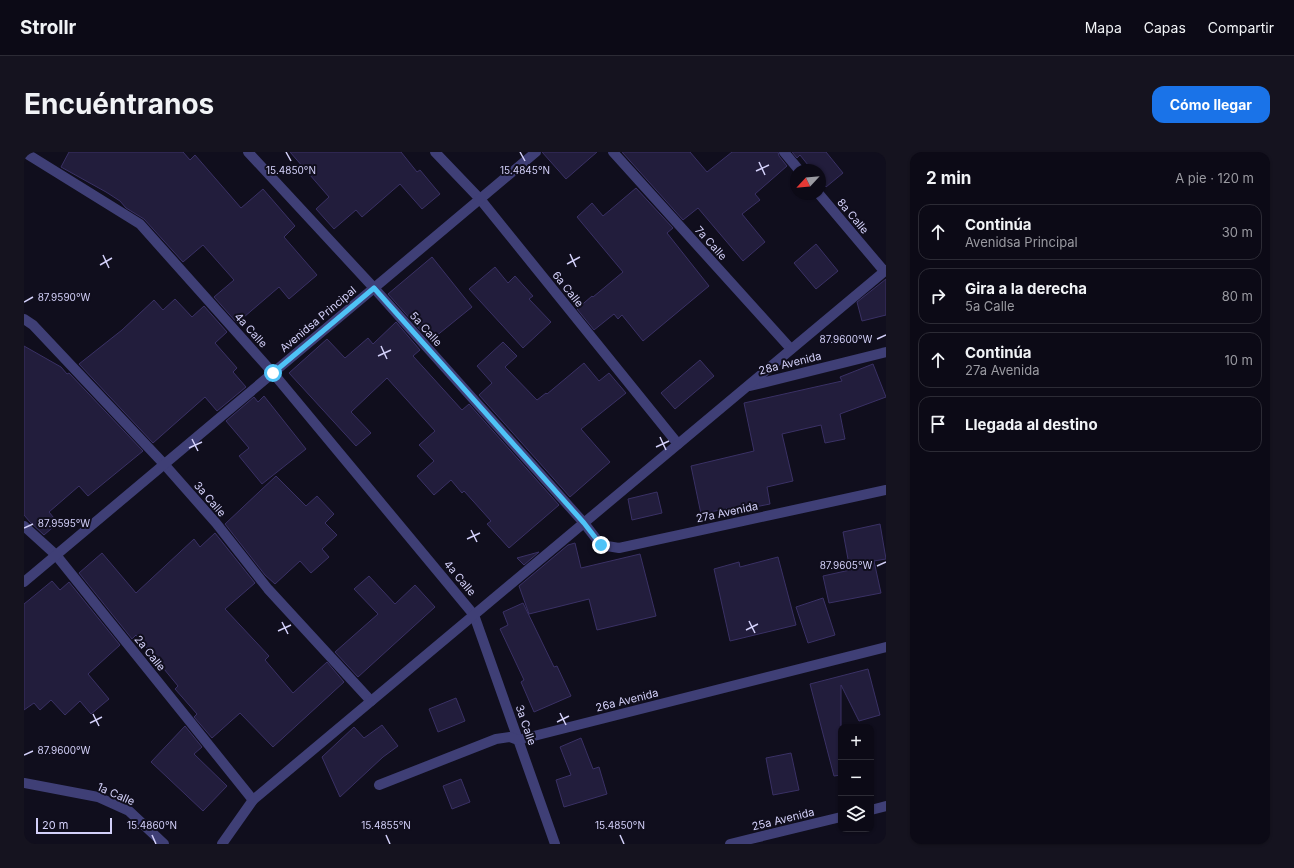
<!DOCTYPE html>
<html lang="es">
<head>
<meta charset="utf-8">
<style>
	:root { --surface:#0c0a16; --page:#15131f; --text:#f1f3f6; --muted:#9a9aa1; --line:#2c2b35; --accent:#1a73e8 }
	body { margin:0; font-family:Inter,sans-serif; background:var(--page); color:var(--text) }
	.controls { position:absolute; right:12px; bottom:12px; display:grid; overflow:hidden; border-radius:8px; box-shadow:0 1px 3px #0004 }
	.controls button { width:36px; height:36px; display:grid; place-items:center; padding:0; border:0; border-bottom:1px solid var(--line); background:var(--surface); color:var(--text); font:20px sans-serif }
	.compass { position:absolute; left:766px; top:12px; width:36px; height:36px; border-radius:50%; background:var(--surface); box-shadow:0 1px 3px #0004; rotate:244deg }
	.scale { position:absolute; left:12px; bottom:10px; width:76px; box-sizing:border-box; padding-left:4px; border:2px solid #d3d0f9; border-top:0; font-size:11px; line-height:14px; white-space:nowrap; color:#d3d0f9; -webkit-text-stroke:3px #100e1d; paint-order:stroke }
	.stop { position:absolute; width:12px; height:12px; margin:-9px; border:3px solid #4fc3f7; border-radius:50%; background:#fff }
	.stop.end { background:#4fc3f7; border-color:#fff; box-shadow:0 1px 4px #0008 }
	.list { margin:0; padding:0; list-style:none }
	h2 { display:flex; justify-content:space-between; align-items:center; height:52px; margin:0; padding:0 16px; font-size:17px }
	h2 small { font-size:13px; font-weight:400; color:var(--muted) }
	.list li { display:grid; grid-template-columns:26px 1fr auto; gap:12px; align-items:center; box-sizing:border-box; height:56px; margin:0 8px 8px; padding:0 8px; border:1px solid var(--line); border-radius:12px }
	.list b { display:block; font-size:15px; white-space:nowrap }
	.list p { margin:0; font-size:13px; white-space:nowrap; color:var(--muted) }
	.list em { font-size:13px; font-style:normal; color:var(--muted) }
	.icon { flex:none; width:22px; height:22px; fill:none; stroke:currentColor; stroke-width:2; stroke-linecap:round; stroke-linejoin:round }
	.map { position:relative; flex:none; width:862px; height:692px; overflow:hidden; border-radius:12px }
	header { display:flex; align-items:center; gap:24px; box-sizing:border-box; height:56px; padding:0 20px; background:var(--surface); border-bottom:1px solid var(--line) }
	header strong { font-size:19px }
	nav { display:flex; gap:22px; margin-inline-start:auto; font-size:14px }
	.intro { display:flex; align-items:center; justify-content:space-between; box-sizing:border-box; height:96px; padding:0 24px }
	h1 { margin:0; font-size:28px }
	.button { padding:10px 18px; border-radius:12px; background:var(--accent); color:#fff; font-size:14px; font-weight:700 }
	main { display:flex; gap:24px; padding:0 24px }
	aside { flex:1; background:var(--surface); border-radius:12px; box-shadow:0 1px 3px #0004 }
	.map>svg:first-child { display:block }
	.building { fill:#221d3c; stroke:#3a3165 }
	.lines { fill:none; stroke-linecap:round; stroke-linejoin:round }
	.street { stroke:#3f3f76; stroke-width:10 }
	.route { stroke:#4fc3f7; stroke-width:5 }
	.ticks { fill:none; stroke:#d3d0f9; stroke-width:1.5 }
	.labels { text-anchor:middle; stroke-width:4; stroke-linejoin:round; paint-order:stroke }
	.street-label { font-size:11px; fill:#d3d0f9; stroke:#100e1d }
	.ticks-label { font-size:10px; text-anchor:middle; fill:#d3d0f9; stroke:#100e1d; stroke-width:4; stroke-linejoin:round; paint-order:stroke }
</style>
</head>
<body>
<header>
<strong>Strollr</strong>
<nav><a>Mapa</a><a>Capas</a><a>Compartir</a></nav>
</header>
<div class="intro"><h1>Encuéntranos</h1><a class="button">Cómo llegar</a></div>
<main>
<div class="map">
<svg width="862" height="692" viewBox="0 0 862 692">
	<rect width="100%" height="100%" fill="#100e1d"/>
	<g class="building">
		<polygon points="45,0 159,0 166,8 171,3 217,56 239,37 271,74 260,85 293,123 265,147 255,135 213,171 190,145 210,128 179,93 159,110 120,67 102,56 96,49 82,40 37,15"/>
		<polygon points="266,0 377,0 393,20 396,18 416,42 398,57 376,32 338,65 332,58 310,77 292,57 305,45"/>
		<polygon points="518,0 573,0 542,27"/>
		<polygon points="598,0 666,0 683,20 708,0 754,0 755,4 763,14 731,42 736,48 718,62 741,90 719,109 674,56 659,68"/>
		<polygon points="768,0 802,0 819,21 802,35 796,28 796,18 788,18 776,3 773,6"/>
		<polygon points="612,36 649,76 643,81 685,134 619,189 598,163 594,167 590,162 570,178 553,157 568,144 569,145 599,120 553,65 568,51 579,64"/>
		<polygon points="792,92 814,119 792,137 770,111"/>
		<polygon points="408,105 448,155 406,189 364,142"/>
		<polygon points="471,115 484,131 491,124 509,144 505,147 527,170 499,196 445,137"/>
		<polygon points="862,127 862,163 838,169 833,150"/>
		<polygon points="151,147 168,165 180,154 203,180 191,191 213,216 209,220 222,235 193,259 181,245 129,291 55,212 98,178 130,148 139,158"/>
		<polygon points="372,170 396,198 389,204 438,258 445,252 535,353 485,396 463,372 467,369 440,339 438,341 427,328 410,343 393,324 410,309 395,293 411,279 363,226 327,260 347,281 332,294 265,221 303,187 321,206 344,186 349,192"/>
		<polygon points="479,190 493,204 481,215 513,248 522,241 523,242 560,211 575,229 585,221 602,241 557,277 586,310 546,345 455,243 468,231 453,214"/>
		<polygon points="0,194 37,215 43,222 45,221 119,299 64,344 55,334 25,360 34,371 20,383 6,370 0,363"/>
		<polygon points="676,208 690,224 651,257 637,241"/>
		<polygon points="849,212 862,245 816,262 821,287 801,291 797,273 758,282 769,329 743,335 746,352 711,359 710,355 677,362 667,314 730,299 720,251 818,229 816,225"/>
		<polygon points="240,244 282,297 238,332 215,304 225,296 202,269 230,245 234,250"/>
		<polygon points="252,324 282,354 293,344 310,362 301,371 313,383 298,397 305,405 287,421 276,409 251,432 241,423 201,372"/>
		<polygon points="633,340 638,361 608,368 604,347"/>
		<polygon points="856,372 862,407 850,409 857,441 805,451 799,424 826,418 819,380"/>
		<polygon points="191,381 231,431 201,457 245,504 241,508 269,541 303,510 320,530 249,595 216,561 188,586 170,565 173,562 151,537 154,534 112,483 108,487 55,421 78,401 112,441 170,387 176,395"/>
		<polygon points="551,391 557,416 616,402 632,464 573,478 565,447 505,462 495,434 544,393"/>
		<polygon points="515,400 500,413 493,406"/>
		<polygon points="754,405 772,473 706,489 690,417 715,410 716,415"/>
		<polygon points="345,424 371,452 391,433 411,455 334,525 311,500 354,462 330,437"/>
		<polygon points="28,429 36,438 45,430 96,493 64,522 85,547 67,562 56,549 41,563 27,548 16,558 10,551 0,558 0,452"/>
		<polygon points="799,446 811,483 784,491 772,455"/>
		<polygon points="499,451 530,515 533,514 547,544 510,560 497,530 500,528 476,477 484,473 479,460"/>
		<polygon points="844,517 856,563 835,569 817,533 817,623 810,624 786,532"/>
		<polygon points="432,546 441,569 414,580 405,557"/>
		<polygon points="358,573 374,594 359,605 316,645 298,605 330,575 340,586"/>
		<polygon points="161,574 178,595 170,602 203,634 179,659 127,610"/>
		<polygon points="557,586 569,617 575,615 583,642 540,655 532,628 547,623 536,595"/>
		<polygon points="767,601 775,638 749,643 742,606"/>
		<polygon points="437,627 446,650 428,657 419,634"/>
	</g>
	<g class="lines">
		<g class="street">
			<polyline points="0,0 116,72 249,221 450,463 531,692"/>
			<polyline points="224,0 350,136 560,371 577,393 595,396 862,338"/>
			<polyline points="411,0 456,47 654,292"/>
			<polyline points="589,0 767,197"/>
			<polyline points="760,0 775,18"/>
			<polyline points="795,42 860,119"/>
			<polyline points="0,167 9,173 140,312 192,371 244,437 347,549"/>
			<polyline points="726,234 862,200"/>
			<polyline points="0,374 32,403 229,648"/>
			<polyline points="0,430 512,0"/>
			<polyline points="0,631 74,645 105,659 140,692"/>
			<polyline points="355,633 472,587 486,585 494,588 862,495"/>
			<polyline points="847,658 862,654"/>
			<polyline points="198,692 229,648 862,118"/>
			<polyline points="706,692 817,665"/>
		</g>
	</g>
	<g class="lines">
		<polyline class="route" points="249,221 350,136 560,371 577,393"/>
	</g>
	<path class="ticks" d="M262 0 267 9M496 0 501 9M735 10 741 23M732 19 745 13M546 102 552 115M79 103 85 116M543 112 556 105M76 113 88 106M0 150 9 145M853 187 862 183M357 194 363 207M354 204 367 198M636 285 642 298M168 287 174 299M632 295 645 289M165 296 178 290M0 376 9 372M447 378 453 390M443 387 456 381M853 414 862 410M725 469 731 481M258 470 264 482M722 478 734 472M254 479 267 473M536 561 542 573M69 562 75 574M533 570 545 564M66 571 78 565M0 603 9 599M128 683 132 692M362 683 366 692M596 683 600 692"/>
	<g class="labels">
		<g class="street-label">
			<text transform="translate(829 64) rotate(50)" y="4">8a Calle</text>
			<text transform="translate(687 91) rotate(48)" y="4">7a Calle</text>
			<text transform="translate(544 137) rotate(51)" y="4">6a Calle</text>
			<text transform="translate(294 167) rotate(-40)" y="4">Avenidsa Principal</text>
			<text transform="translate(402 177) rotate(48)" y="4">5a Calle</text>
			<text transform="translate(227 178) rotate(48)" y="4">4a Calle</text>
			<text transform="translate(766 211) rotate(-14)" y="4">28a Avenida</text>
			<text transform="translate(186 347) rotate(49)" y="4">3a Calle</text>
			<text transform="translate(703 360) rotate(-12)" y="4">27a Avenida</text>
			<text transform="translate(436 426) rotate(50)" y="4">4a Calle</text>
			<text transform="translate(126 501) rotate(51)" y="4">2a Calle</text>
			<text transform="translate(603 548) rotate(-14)" y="4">26a Avenida</text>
			<text transform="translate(502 573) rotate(71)" y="4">3a Calle</text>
			<text transform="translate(92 642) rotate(24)" y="4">1a Calle</text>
			<text transform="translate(759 667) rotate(-14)" y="4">25a Avenida</text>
		</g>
	</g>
	<g class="ticks-label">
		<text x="267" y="22">15.4850°N</text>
		<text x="501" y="22">15.4845°N</text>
		<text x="40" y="149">87.9590°W</text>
		<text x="822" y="191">87.9600°W</text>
		<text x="40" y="375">87.9595°W</text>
		<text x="822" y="417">87.9605°W</text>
		<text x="40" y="602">87.9600°W</text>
		<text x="128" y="677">15.4860°N</text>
		<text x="362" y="677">15.4855°N</text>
		<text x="596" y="677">15.4850°N</text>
	</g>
</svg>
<div class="controls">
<button>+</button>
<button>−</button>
<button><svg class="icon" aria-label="layers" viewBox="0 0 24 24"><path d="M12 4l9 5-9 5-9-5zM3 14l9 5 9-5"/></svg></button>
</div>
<svg class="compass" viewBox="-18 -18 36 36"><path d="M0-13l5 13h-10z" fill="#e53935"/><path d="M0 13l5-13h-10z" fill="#9a9aa1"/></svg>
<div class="scale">20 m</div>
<div class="stop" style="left:249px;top:221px"></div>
<div class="stop end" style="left:577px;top:393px"></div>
</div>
<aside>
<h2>2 min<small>A pie · 120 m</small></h2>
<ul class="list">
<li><svg class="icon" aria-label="ahead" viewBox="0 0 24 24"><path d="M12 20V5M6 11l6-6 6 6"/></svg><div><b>Continúa</b><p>Avenidsa Principal</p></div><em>30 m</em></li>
<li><svg class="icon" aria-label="right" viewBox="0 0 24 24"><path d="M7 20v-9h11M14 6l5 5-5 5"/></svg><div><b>Gira a la derecha</b><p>5a Calle</p></div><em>80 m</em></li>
<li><svg class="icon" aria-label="ahead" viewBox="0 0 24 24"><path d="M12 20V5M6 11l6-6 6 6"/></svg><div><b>Continúa</b><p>27a Avenida</p></div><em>10 m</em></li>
<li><svg class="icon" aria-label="arrive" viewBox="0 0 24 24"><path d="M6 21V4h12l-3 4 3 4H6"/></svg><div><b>Llegada al destino</b></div></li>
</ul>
</aside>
</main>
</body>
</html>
